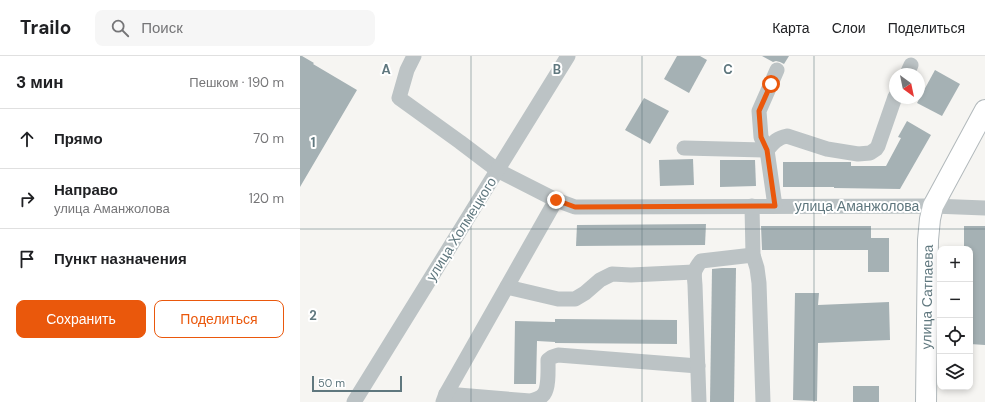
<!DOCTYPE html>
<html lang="ru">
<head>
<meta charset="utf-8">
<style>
	:root { --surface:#fff; --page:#f6f6f6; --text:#202124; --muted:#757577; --line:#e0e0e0; --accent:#ea580c }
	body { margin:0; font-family:"DM Sans",sans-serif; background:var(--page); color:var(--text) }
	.controls { position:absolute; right:12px; bottom:12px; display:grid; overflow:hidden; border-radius:8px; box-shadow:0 2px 6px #0003 }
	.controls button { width:36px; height:36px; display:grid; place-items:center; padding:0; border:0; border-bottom:1px solid var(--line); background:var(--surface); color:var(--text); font:20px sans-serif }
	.compass { position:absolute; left:589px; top:12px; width:36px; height:36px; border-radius:50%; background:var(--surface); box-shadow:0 2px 6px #0003; rotate:147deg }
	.scale { position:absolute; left:12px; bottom:10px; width:90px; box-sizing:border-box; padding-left:4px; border:2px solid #5f777e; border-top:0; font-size:11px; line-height:14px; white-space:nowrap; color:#5f777e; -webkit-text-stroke:3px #fff; paint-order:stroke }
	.stop { position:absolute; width:12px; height:12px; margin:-9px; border:3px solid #ea580c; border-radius:50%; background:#fff }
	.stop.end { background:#ea580c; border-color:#fff; box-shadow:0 1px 4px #0008 }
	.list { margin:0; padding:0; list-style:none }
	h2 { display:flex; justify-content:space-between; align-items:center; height:52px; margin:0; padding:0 16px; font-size:17px }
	h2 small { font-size:13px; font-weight:400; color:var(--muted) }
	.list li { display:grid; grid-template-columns:26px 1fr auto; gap:12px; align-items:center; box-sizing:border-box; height:60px; padding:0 16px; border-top:1px solid var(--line) }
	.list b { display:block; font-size:15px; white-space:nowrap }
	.list p { margin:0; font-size:13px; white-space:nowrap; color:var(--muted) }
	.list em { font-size:13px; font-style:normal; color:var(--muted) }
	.actions { display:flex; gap:8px; padding:12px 16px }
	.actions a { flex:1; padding:9px 0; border:1px solid var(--accent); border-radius:8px; text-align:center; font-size:14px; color:var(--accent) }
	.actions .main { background:var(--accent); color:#fff }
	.icon { flex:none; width:22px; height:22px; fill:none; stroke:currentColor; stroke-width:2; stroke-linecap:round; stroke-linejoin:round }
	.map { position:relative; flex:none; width:685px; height:346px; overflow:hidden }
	header { display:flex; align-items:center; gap:24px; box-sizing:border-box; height:56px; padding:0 20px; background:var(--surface); border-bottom:1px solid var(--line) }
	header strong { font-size:19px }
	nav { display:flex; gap:22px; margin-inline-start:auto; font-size:14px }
	.search { width:280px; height:36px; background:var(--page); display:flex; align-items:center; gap:10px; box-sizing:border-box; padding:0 14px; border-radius:8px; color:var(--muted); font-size:15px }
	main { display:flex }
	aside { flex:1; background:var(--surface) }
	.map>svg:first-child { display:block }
	.building { fill:#a5b1b4 }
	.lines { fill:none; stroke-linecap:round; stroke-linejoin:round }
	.major-casing { stroke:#b1b8bb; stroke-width:22 }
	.minor { stroke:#bcc3c5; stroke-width:15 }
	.major { stroke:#fff; stroke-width:20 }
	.route { stroke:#ea580c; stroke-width:5 }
	.grid { fill:none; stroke:#5f777e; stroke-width:1; stroke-opacity:0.55 }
	.labels { text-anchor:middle; stroke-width:4; stroke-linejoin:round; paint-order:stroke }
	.street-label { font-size:14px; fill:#5f777e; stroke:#fff }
	.grid-label { font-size:13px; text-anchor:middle; font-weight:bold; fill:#5f777e; stroke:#fff; stroke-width:4; stroke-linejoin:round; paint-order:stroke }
</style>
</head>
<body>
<header>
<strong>Trailo</strong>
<div class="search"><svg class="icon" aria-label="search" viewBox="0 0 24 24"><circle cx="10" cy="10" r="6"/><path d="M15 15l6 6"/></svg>Поиск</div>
<nav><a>Карта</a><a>Слои</a><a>Поделиться</a></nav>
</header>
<main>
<aside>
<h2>3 мин<small>Пешком · 190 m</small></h2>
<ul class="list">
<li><svg class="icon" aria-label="ahead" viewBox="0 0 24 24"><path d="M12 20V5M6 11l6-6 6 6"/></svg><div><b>Прямо</b></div><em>70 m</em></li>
<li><svg class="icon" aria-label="right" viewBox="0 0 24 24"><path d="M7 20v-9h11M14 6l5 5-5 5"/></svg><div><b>Направо</b><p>улица Аманжолова</p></div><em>120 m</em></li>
<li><svg class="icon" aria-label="arrive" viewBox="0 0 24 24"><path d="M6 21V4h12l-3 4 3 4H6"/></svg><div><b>Пункт назначения</b></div></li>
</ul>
<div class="actions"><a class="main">Сохранить</a><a>Поделиться</a></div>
</aside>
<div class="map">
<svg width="685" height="346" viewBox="0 0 685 346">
	<rect width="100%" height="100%" fill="#f6f5f2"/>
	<g class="building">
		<polygon points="0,0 2,0 14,7 13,8 57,34 0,131"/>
		<polygon points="377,0 400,0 407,4 389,37 364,23"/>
		<polygon points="462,0 489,0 484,8 480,6 476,5 473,6"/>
		<polygon points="635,14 660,28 642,60 617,47"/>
		<polygon points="344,42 369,55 350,88 325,74"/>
		<polygon points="607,65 631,79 600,133 534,132 534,131 483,131 483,106 551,106 551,110 586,110 601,82 598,81"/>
		<polygon points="393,103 394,129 360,130 359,104"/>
		<polygon points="420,104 455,104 456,130 420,131"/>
		<polygon points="406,168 405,189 276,190 277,169"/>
		<polygon points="461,170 571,170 571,182 589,182 589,216 568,216 568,194 462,194"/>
		<polygon points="664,170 685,170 685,289 670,288 670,193 664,193"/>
		<polygon points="422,212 436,212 434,346 410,346 412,213"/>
		<polygon points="495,237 519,237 518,249 589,246 590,284 518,287 517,345 493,344"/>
		<polygon points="255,263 377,264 377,288 255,287 255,286 237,285 236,328 214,328 215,265 255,266"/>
		<rect x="553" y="330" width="26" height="16"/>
	</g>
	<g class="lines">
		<defs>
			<polyline id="major" points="626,346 628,184 630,163 633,150 685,54"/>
		</defs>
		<use href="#major" class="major-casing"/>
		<g class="minor">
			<polyline points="114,0 107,14 99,42 160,86 197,114 256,144 275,151 633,150 685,152"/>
			<polyline points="607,18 611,9"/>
			<path d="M384 92 467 94C474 86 477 82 487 80L527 93 558 98 570 97 576 93 578 90 595 41"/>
			<polyline points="452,150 453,199 457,212 459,227 463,346"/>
			<polyline points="475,150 467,94 461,81 459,55 477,14"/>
			<polyline points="207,231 258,243 275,243 285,237 300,224 312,218 331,219 394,216"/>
			<path d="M146 338 230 345C235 344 241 342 244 338 249 331 248 313 248 304L252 301 258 299 398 310"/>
			<polyline points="54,346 268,0"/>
			<polyline points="143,346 146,338 256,144"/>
			<path d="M399 346 395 229C394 217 393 215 401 205L453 199"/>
		</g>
		<use href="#major" class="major"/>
	</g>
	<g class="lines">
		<polyline class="route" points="256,144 275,151 475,150 467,94 461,81 459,55 471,28"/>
	</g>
	<path class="grid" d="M171 0V346M342 0V346M514 0V346M0 173H685"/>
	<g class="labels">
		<g class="street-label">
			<text x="557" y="155">улица Аманжолова</text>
			<text transform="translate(161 173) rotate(-58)" y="5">улица Холмецкого</text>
			<text transform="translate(627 241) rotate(-89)" y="5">улица Сатпаева</text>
		</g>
	</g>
	<g class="grid-label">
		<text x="86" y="18">A</text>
		<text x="257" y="18">B</text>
		<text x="428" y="18">C</text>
		<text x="13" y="91">1</text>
		<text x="13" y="264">2</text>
	</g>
</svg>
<div class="controls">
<button>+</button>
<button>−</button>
<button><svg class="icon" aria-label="locate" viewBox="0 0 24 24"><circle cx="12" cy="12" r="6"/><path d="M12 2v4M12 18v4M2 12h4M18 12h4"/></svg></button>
<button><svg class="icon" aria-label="layers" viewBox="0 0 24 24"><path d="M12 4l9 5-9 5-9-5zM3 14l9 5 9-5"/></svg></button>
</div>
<svg class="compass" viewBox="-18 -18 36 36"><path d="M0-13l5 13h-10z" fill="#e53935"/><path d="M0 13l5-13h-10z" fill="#757577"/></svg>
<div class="scale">50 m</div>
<div class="stop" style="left:471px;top:28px"></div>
<div class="stop end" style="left:256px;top:144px"></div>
</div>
</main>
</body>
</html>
